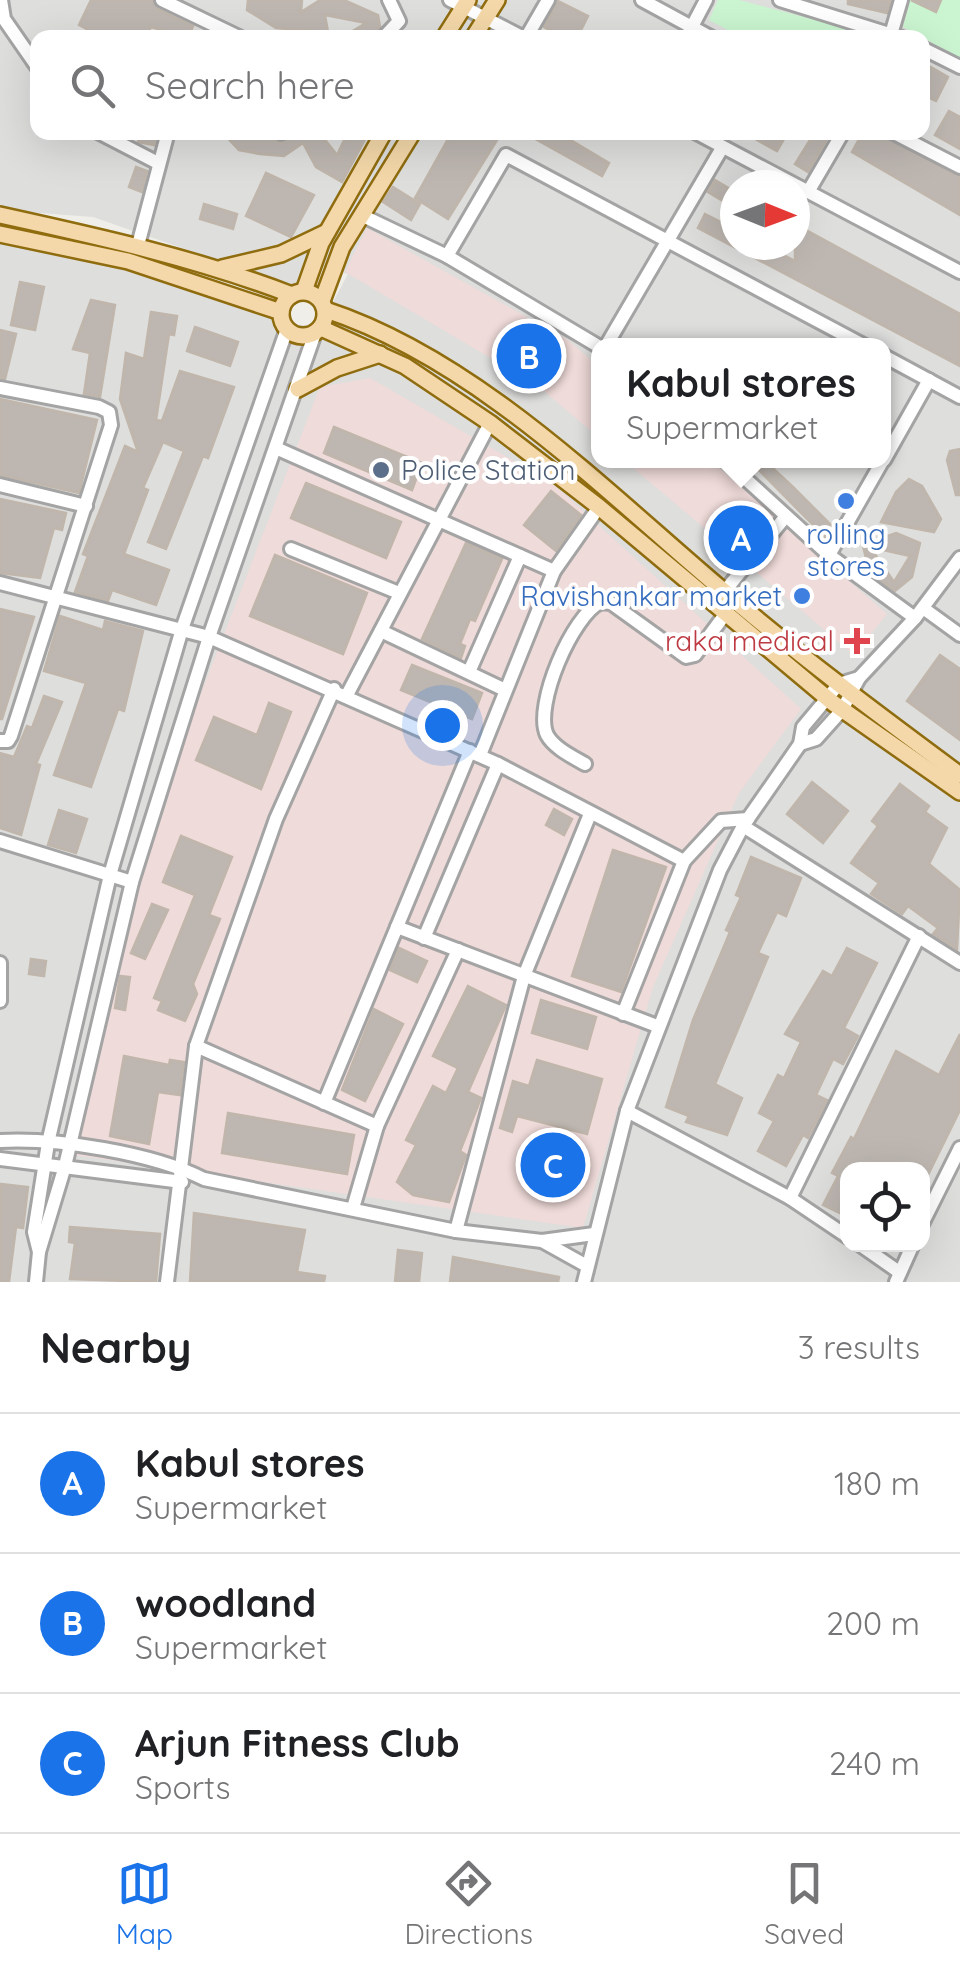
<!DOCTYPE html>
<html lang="en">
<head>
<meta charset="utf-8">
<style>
	:root { --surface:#fff; --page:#f2f2f2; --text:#202124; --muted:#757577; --line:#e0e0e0; --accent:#1a73e8 }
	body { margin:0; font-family:Quicksand,sans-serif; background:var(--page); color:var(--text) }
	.controls { position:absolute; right:30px; bottom:30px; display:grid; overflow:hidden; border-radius:20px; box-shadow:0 10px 40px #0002 }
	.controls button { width:90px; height:90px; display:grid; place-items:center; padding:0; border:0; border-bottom:2px solid var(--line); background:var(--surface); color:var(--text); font:50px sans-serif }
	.compass { position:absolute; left:720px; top:170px; width:90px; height:90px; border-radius:50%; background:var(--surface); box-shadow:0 10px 40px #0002; rotate:91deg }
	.you { position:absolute; left:442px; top:725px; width:35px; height:35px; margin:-25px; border:8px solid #fff; border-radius:50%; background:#1a73e8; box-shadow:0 0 0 15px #1a73e833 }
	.badge { display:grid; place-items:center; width:65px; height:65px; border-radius:50%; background:var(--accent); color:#fff; font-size:32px; font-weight:700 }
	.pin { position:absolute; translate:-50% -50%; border:5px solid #fff; box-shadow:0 2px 10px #0006 }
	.popup { position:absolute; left:591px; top:338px; width:300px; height:130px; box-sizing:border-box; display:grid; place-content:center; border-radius:20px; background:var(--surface); filter:drop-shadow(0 2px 8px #0005); font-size:32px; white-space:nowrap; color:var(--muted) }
	.popup b { font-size:38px; color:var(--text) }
	.popup::after { content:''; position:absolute; left:50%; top:100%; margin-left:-20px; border:20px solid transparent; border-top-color:var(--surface) }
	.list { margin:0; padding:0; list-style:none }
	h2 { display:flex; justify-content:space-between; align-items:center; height:130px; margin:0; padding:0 40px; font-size:42px }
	h2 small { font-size:32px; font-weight:400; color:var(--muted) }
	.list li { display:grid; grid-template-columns:65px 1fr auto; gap:30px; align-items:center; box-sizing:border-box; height:140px; padding:0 40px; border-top:2px solid var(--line) }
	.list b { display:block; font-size:38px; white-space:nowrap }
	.list p { margin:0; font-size:32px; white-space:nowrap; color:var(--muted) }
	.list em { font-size:32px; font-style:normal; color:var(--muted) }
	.icon { flex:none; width:55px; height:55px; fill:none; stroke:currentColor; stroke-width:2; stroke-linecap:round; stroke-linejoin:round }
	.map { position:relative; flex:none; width:960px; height:1282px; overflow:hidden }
	.search { position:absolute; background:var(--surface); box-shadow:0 10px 40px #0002; left:30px; right:30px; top:30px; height:110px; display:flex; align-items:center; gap:25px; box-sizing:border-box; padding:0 35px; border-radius:20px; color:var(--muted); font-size:38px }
	.sheet { height:550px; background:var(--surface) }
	nav { display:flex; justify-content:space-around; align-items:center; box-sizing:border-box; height:140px; border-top:2px solid var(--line); background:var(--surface); font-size:28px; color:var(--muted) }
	nav a { display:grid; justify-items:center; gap:5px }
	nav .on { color:var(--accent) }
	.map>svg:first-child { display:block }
	.residential { fill:#dededd; fill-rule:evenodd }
	.commercial { fill:#efdbd9 }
	.park { fill:#caf5d0 }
	.building { fill:#bdb6b1; stroke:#c0b6ab; stroke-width:2.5; fill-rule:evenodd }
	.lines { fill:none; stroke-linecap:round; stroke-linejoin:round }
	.minor-casing { stroke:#a4a4a4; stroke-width:18 }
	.major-casing { stroke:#8f6c0e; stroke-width:20 }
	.minor { stroke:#fff; stroke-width:12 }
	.major { stroke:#f4d8a9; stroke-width:15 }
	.service-dot { fill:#5c6f8a; stroke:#fff; stroke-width:4 }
	.shop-dot { fill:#3f7fe0; stroke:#fff; stroke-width:4 }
	.health-dot { fill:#e0444e; stroke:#fff; stroke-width:4 }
	.labels { text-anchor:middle; stroke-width:8; stroke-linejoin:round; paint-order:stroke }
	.service-label { font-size:28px; fill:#4e5e75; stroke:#fff; text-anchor:start }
	.shop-label { font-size:28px; fill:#366cbe; stroke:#fff }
	.health-label { font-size:28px; fill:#be3a42; stroke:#fff; text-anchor:end }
</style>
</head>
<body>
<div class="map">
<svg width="960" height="1282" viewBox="0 0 960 1282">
	<rect width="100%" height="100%" fill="#f0eee8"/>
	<path class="residential" d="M0 0H960V1282H0V241L129 257 279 322 330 329 326 315 348 274 319 266 305 291 93 217 0 210ZM38 38H922V132H38ZM735 185H795V245H735ZM598 346H884V460H598ZM848 1170H922V1244H848Z"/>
	<g class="commercial">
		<polygon points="367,228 568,340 598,366 598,437 538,386 345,272"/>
		<polygon points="370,378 552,483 801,709 739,793 653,987 583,1228 74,1155 130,876 320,387"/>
		<polygon points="625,461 711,461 887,614 854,655"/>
	</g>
	<g class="park">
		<polygon points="718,0 739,0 880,37 741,37 709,20"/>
		<polygon points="910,0 960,0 960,58 903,27"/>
	</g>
	<g class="building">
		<polygon points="91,0 152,0 158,9 193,26 188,38 151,27 145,38 104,38 79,25"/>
		<polygon points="248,0 302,0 301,12 320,0 344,0 378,15 380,27 373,38 341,38 366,23 325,15 329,38 315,38 314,31 276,28 247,10"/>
		<polygon points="848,0 891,0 887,13 848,4"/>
		<polygon points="911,0 941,0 936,12"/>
		<polygon points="558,1 588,16 577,38 563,38 544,27"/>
		<polygon points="922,62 948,77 936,101 922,95"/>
		<polygon points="949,111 960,117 960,149 935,135"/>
		<polygon points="140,132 158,132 154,145 138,142"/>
		<polygon points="222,132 253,132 283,143 291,132 319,132 337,155 348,132 369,132 342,182 316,167 303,143 284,156 260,154 239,150"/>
		<polygon points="452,132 502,132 448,219 415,198"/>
		<polygon points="523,132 557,132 609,163 602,176"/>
		<polygon points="761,132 788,132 777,151 757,140"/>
		<polygon points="815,132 831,132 808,172 795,164"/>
		<polygon points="863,132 874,132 960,177 960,215 852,152"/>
		<polygon points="136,167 147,171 142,192 129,187"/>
		<polygon points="266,173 314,195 291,237 246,216"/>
		<polygon points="715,180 735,192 735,208 708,192"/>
		<polygon points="393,187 420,204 411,220 383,202"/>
		<polygon points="204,204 237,214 233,229 200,219"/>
		<polygon points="705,214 735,229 735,245 764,245 795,261 795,224 960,314 960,366 698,228"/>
		<polygon points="20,282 44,287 35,330 11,325"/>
		<polygon points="91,300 115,305 100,397 84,394 90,353 73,349"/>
		<polygon points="151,312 177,316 174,335 169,334 156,420 162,421 180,371 234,387 208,458 203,456 166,549 148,542 184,451 163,442 143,488 148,490 124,554 169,570 156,605 112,590 108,601 75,592 88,556 83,554 125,446 138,452 120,399 126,353 144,359"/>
		<polygon points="195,327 238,342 230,366 187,351"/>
		<polygon points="0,330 16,334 5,379 0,378"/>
		<polygon points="0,399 97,420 79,493 0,475"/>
		<polygon points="334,427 422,463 412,490 324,453"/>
		<polygon points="960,449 960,495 956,495 947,460 950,451"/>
		<polygon points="749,460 764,460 793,487 833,527 827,539"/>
		<polygon points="909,479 922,486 941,519 934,532 881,522 896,492"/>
		<polygon points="306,483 401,522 386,558 291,518"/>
		<polygon points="551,491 581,515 556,551 524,525"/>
		<polygon points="0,499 66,513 62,530 54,528 40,578 0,573"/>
		<path d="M896 533 920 543 912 577 895 591 870 573 860 535 868 543ZM870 547 910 556 894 582Z"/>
		<polygon points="466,543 502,559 475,621 470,619 460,644 465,646 461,658 422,639"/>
		<polygon points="275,555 367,593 343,654 250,616"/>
		<polygon points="0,609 34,617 2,719 0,719"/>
		<polygon points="60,616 103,630 105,621 143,631 124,711 118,709 91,787 54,775 86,683 44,671"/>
		<polygon points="940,655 960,669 960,740 907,701"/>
		<polygon points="412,665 482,693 472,719 401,690"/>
		<polygon points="44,696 62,702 36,764 40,765 21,835 0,828 0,753 14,757 27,726 32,728"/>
		<polygon points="269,703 291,712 261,789 196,760 214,717 257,735"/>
		<polygon points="812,782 848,811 823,843 787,814"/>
		<polygon points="900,784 929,806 925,812 947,828 929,864 960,890 957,949 933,934 938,928 908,906 902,914 871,894 879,883 851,863 878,826 872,821"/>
		<polygon points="554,809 572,819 564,835 546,825"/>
		<polygon points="59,810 87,819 76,853 48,845"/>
		<polygon points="181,836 232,857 209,915 220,919 193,984 197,994 185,1021 158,1010 162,1001 154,998 195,895 163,882"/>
		<polygon points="613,850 666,867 621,992 572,976"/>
		<polygon points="751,857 801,878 786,916 777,912 758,953 768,957 715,1084 742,1098 727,1135 686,1122 689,1116 666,1107 693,1020 730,932 726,930 741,897 736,895"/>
		<polygon points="152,904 168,910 145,959 131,953"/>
		<polygon points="399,948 427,961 417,982 390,970"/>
		<polygon points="847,948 877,963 844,1028 858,1036 843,1064 833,1059 816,1095 827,1100 808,1138 803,1135 786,1166 758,1151 774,1121 759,1113 778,1075 784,1078 801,1042 785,1034 823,971 832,976"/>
		<polygon points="31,959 46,961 44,976 29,974"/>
		<polygon points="120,976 130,977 125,1010 115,1008"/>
		<polygon points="468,986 506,1005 468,1092 481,1098 460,1151 466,1155 449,1202 413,1195 397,1182 416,1145 406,1140 433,1086 446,1093 458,1068 433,1056"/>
		<polygon points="541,1000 596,1017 587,1049 532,1033"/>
		<polygon points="374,1009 403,1024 365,1101 342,1090"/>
		<polygon points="960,1034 960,1110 922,1187 922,1170 848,1170 848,1217 823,1205 838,1176 832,1173 851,1137 854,1139 896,1051 939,1075"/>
		<polygon points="124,1056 169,1065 170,1060 184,1062 180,1095 158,1092 149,1144 110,1136"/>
		<polygon points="537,1060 602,1079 587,1134 517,1116 512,1132 500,1128 513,1081 529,1086"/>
		<polygon points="228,1113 354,1135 347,1174 222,1153"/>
		<polygon points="1,1184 28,1187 23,1228 16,1227 9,1282 0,1282"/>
		<polygon points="194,1213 305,1230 297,1272 325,1276 324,1282 190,1282"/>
		<polygon points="70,1227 160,1234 156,1282 70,1279 75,1243 69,1242"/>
		<polygon points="398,1250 422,1253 419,1282 395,1282"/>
		<polygon points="453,1257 559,1277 558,1282 450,1282"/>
	</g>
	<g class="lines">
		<defs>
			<g id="minor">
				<polyline points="1,0 4,19 38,68"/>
				<polyline points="162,0 241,38"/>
				<polyline points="450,0 524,38"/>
				<polyline points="642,0 712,38"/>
				<polyline points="780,0 902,38"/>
				<polyline points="383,38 399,21 389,0"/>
				<polyline points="526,38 548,0"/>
				<polyline points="686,38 706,0"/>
				<polyline points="890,38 901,0"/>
				<polyline points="922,48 960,67"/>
				<polyline points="98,132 158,163"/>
				<polyline points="280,132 281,133"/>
				<polyline points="695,132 960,272"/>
				<polyline points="892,132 960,167"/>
				<polyline points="808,192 843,132"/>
				<polyline points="361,215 447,256 598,346"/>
				<polyline points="138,245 168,132"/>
				<polyline points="447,256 506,155 865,346"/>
				<polyline points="606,346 722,148"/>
				<polyline points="884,356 960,397"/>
				<polyline points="0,388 99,407 109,412 111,425 11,736 8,741 0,741"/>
				<polyline points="278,449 554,571"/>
				<polyline points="725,460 829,555 915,618"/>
				<polyline points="884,460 929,380"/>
				<polyline points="0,485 86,506"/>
				<polyline points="291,549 399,593"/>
				<polyline points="829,555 883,460"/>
				<polyline points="0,583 209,637 498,764 684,861 721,821 748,819"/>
				<polyline points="724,592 786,516"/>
				<polyline points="923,608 960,635"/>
				<polyline points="381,631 503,689"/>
				<polyline points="469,672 520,556"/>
				<polyline points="347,695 490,423"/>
				<polyline points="800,744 816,739 842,710 859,678 915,618 960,558"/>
				<polyline points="480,755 554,571 599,507"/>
				<path d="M585 764C573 757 554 748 547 735 533 706 573 614 601 602L611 603 686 657 695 655 726 613"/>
				<polyline points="743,826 960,963"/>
				<polyline points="0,841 132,882"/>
				<polyline points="397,927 657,1026"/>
				<polyline points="424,938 498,764"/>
				<polyline points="0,963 0,1001"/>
				<polyline points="623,1014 684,861"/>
				<polyline points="196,1046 377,1126"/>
				<polyline points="324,1103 470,751"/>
				<polyline points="627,1111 790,1198 848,1237"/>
				<path d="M0 1141C59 1138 152 1153 204 1179L456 1231 542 1241 594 1234"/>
				<polyline points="0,1159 182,1182"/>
				<polyline points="790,1198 919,936"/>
				<polyline points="353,1208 377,1126 458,950"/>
				<polyline points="922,1224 960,1148"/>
				<polyline points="456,1231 524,976 590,814"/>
				<polyline points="542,1241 587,1266"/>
				<polyline points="859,1244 899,1272"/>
				<polyline points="39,1252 34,1232 48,1143 110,875 182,629 287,329"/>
				<polyline points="36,1282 39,1252 65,1166 132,882 209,637 315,333"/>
				<polyline points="167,1282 196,1046 276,819 334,689"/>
				<polyline points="584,1282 627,1111 720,870 743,826 800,744 803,727 839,684 859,678"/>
				<polyline points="896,1282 913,1244"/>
			</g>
			<g id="major">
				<polyline points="444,38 468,0"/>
				<polyline points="473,38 497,0"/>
				<path d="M0 215C100 237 196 258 292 295"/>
				<polyline points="0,234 128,261 281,312"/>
				<polyline points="222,268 281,254 327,232"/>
				<polyline points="304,291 321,243 384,132"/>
				<circle cx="303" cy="314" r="22"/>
				<polyline points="322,301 342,247 413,132"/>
				<path d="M326 310C475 359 602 488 720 588 797 654 879 715 960 775"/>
				<polyline points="321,328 405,366 490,423 599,507 833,703 960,792"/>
				<polyline points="298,389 337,368 380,354"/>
			</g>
		</defs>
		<use href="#minor" class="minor-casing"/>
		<use href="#major" class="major-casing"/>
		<use href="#minor" class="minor"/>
		<use href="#major" class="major"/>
	</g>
	<circle class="service-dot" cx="381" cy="470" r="10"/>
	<g class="shop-dot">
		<circle cx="846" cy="501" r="10"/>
		<circle cx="802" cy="596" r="10"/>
	</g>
	<path class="health-dot" d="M852 626h10v10h10v10h-10v10h-10v-10h-10v-10h10z"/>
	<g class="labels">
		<g class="service-label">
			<text x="401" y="480">Police Station</text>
		</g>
		<g class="shop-label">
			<text x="846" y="544">rolling<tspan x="846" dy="32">stores</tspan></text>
			<text x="782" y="606" text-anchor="end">Ravishankar market</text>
		</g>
		<g class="health-label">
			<text x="834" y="651">raka medical</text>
		</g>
	</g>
</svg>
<div class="controls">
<button><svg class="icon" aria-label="locate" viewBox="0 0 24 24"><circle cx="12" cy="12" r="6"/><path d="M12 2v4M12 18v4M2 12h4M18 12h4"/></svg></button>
</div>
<svg class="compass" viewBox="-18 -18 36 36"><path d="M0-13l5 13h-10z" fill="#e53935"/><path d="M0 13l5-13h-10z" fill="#757577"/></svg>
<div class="you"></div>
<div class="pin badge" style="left:741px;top:538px">A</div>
<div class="popup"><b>Kabul stores</b>Supermarket</div>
<div class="pin badge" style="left:529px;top:356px">B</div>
<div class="pin badge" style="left:553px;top:1165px">C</div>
<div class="search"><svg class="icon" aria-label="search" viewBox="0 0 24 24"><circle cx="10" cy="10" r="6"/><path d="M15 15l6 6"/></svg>Search here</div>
</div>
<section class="sheet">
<h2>Nearby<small>3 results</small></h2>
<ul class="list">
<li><span class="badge">A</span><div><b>Kabul stores</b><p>Supermarket</p></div><em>180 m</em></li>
<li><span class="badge">B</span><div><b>woodland</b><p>Supermarket</p></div><em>200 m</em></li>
<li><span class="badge">C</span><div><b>Arjun Fitness Club</b><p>Sports</p></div><em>240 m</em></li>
</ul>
</section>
<nav>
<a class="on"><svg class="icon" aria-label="map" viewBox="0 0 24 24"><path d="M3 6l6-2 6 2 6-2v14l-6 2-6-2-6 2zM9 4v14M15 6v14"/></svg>Map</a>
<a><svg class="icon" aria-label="directions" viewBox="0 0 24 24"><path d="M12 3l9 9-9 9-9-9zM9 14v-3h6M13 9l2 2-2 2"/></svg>Directions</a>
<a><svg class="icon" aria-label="saved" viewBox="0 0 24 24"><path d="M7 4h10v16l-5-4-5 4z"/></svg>Saved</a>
</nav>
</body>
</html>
